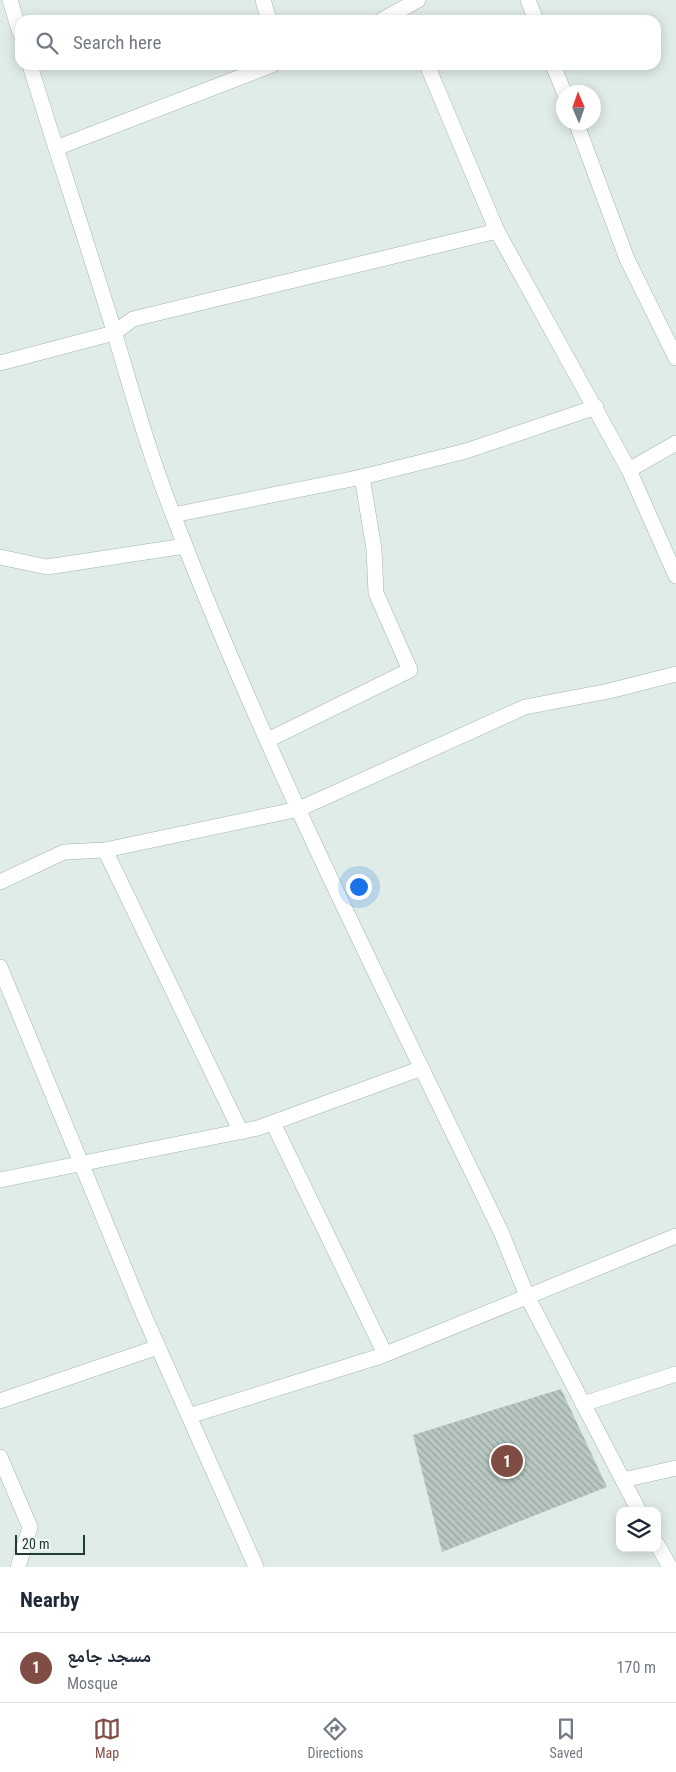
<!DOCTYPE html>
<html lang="en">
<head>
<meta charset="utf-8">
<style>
	:root { --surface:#fff; --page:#f6f6f7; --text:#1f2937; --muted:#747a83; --line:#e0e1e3; --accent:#804d44 }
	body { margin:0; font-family:"Roboto Condensed","Noto Naskh Arabic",sans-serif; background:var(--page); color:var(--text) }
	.controls { position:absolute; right:15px; bottom:15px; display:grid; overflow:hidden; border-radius:10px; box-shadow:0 2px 12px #0003 }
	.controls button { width:45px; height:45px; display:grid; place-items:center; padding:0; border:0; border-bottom:1px solid var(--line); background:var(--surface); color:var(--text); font:25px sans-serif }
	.compass { position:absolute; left:556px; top:85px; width:45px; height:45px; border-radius:50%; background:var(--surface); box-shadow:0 2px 12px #0003; rotate:358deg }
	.scale { position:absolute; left:15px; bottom:12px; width:70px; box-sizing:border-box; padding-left:5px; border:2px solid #203d35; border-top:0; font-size:14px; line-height:18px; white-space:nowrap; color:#203d35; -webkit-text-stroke:4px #f1f8f4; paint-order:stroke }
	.you { position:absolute; left:358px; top:886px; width:18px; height:18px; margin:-12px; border:4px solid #fff; border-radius:50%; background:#1a73e8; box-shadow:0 0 0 8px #1a73e833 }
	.badge { display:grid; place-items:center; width:32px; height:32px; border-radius:50%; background:var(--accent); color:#fff; font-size:16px; font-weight:700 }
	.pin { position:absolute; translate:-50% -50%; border:2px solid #fff; box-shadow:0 1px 5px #0006 }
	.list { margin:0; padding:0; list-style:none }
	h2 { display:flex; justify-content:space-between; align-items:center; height:65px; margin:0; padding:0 20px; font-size:21px }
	h2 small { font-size:16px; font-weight:400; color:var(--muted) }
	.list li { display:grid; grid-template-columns:32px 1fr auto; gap:15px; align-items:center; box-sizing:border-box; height:70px; padding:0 20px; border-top:1px solid var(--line) }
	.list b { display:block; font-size:19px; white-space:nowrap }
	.list p { margin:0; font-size:16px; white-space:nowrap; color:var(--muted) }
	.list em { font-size:16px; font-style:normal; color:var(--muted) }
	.icon { flex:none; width:28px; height:28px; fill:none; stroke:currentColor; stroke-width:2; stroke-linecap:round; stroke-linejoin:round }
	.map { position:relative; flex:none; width:676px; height:1567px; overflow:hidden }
	.search { position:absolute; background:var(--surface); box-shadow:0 2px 12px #0003; left:15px; right:15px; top:15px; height:55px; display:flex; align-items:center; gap:12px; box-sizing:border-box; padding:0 18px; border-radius:15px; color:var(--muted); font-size:19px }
	.sheet { height:135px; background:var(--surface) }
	nav { display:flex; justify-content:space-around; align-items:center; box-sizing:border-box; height:70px; border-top:1px solid var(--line); background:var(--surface); font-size:14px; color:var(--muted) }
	nav a { display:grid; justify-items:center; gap:2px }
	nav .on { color:var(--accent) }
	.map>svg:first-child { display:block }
	.building { fill:url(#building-back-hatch) }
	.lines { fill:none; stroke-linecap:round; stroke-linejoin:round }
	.minor-casing { stroke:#a3b4ae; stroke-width:16 }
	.minor { stroke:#fff; stroke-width:15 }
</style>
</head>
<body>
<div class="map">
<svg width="676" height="1567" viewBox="0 0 676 1567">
	<defs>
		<pattern id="building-back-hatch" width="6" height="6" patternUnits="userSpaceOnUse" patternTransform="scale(1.25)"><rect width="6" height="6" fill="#b9c9c2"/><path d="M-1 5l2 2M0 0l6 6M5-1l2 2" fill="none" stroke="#96a49e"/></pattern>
	</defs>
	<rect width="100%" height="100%" fill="#e0ece7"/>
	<polygon class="building" points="561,1389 607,1487 442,1552 413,1435"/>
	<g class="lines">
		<defs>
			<g id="minor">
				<polyline points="10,0 20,33"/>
				<polyline points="263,0 269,20"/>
				<polyline points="528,0 536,20"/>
				<polyline points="382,20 418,0"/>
				<path d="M30 65C57 154 87 242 114 331 132 392 149 453 172 512 266 758 387 995 501 1232L527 1296 639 1511"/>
				<polyline points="427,65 497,231"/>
				<polyline points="553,65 564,92"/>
				<polyline points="576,122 627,259 676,358"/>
				<polyline points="56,148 272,65"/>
				<polyline points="0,363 114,333 133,319 497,231 629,470 676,443"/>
				<polyline points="629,470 676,576"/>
				<polyline points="173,515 362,477 466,451 596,407"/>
				<polyline points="0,557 47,567 185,546"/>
				<polyline points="268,740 410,670 376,593 374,549 362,477"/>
				<polyline points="105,850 241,1132"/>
				<polyline points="0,882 64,852 105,850 299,809 525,707 609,691 676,674"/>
				<polyline points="0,967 143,1313 256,1567"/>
				<polyline points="273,1123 385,1354"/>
				<polyline points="0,1180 258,1128 422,1068"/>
				<polyline points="0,1401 158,1347"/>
				<polyline points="583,1404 676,1374"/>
				<polyline points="189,1416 381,1356 676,1236"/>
				<polyline points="0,1457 30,1527 18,1567"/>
				<polyline points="623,1480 676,1468"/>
				<polyline points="657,1544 670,1567"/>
			</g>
		</defs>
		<use href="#minor" class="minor-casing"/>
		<use href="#minor" class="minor"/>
	</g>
</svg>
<div class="controls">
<button><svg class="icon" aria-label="layers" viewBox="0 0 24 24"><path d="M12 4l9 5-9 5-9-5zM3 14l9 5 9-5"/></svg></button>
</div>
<svg class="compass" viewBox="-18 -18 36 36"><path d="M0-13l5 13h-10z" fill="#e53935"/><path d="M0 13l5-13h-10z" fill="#747a83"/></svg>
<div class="scale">20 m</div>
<div class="you"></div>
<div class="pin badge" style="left:507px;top:1461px">1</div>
<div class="search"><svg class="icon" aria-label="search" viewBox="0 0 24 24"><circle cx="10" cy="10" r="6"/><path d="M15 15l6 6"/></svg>Search here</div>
</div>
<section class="sheet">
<h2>Nearby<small></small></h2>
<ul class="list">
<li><span class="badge">1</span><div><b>مسجد جامع</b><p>Mosque</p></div><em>170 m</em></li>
</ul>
</section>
<nav>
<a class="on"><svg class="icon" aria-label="map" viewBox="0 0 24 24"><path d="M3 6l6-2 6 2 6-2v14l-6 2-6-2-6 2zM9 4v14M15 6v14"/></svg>Map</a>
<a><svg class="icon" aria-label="directions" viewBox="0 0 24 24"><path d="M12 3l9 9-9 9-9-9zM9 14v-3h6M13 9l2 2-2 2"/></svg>Directions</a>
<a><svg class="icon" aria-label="saved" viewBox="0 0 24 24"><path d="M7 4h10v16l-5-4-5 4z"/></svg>Saved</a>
</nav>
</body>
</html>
